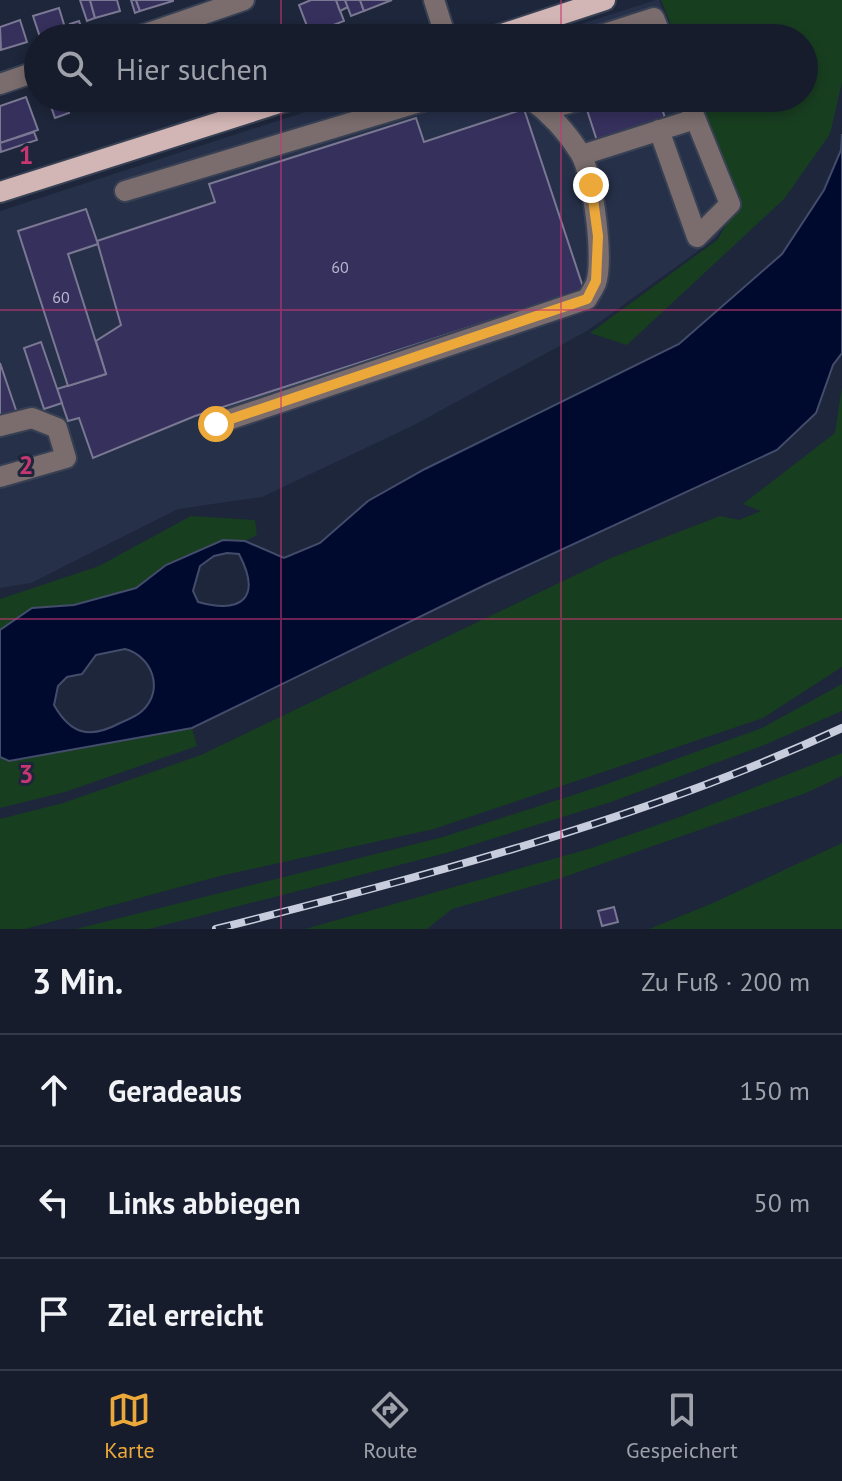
<!DOCTYPE html>
<html lang="de">
<head>
<meta charset="utf-8">
<style>
	:root { --surface:#161c2c; --page:#1f2534; --text:#f1f3f6; --muted:#9ea1a9; --line:#353a48; --accent:#eca93a }
	body { margin:0; font-family:"PT Sans",sans-serif; background:var(--page); color:var(--text) }
	.stop { position:absolute; width:24px; height:24px; margin:-18px; border:6px solid #eca93a; border-radius:50%; background:#fff }
	.stop.end { background:#eca93a; border-color:#fff; box-shadow:0 2px 8px #0008 }
	.list { margin:0; padding:0; list-style:none }
	h2 { display:flex; justify-content:space-between; align-items:center; height:104px; margin:0; padding:0 32px; font-size:34px }
	h2 small { font-size:26px; font-weight:400; color:var(--muted) }
	.list li { display:grid; grid-template-columns:52px 1fr auto; gap:24px; align-items:center; box-sizing:border-box; height:112px; padding:0 32px; border-top:2px solid var(--line) }
	.list b { display:block; font-size:30px; white-space:nowrap }
	.list em { font-size:26px; font-style:normal; color:var(--muted) }
	.icon { flex:none; width:44px; height:44px; fill:none; stroke:currentColor; stroke-width:2; stroke-linecap:round; stroke-linejoin:round }
	.map { position:relative; flex:none; width:842px; height:929px; overflow:hidden }
	.search { position:absolute; background:var(--surface); box-shadow:0 4px 12px #0003; left:24px; right:24px; top:24px; height:88px; display:flex; align-items:center; gap:20px; box-sizing:border-box; padding:0 28px; border-radius:44px; color:var(--muted); font-size:30px }
	.sheet { height:440px; background:var(--surface) }
	nav { display:flex; justify-content:space-around; align-items:center; box-sizing:border-box; height:112px; border-top:2px solid var(--line); background:var(--surface); font-size:22px; color:var(--muted) }
	nav a { display:grid; justify-items:center; gap:4px }
	nav .on { color:var(--accent) }
	.map>svg:first-child { display:block }
	.built { fill:#263049 }
	.green { fill:#183e20 }
	.water { fill:#000a2f; stroke:#434c6a; stroke-width:2; fill-rule:evenodd }
	.building { fill:#36305d; stroke:#7a7892; stroke-width:2 }
	.lines { fill:none; stroke-linecap:round; stroke-linejoin:round }
	.minor-casing { stroke:#384154; stroke-width:24 }
	.major-casing { stroke:#384154; stroke-width:24 }
	.minor { stroke:#7b6d6d; stroke-width:20 }
	.major { stroke:#d2b5b5; stroke-width:20 }
	.rail-casing { stroke:#c7cddc; stroke-width:8 }
	.rail { stroke:#1d263a; stroke-width:5; stroke-dasharray:15; stroke-linecap:butt }
	.route { stroke:#eca93a; stroke-width:10 }
	.grid { fill:none; stroke:#c63772; stroke-width:2; stroke-opacity:0.55 }
	.labels { text-anchor:middle; stroke-width:6; stroke-linejoin:round; paint-order:stroke }
	.number-label { font-size:16px; fill:#b6b8ce }
	.grid-label { font-size:26px; text-anchor:middle; font-weight:bold; fill:#c63772; stroke:#1d263a; stroke-width:6; stroke-linejoin:round; paint-order:stroke }
</style>
</head>
<body>
<div class="map">
<svg width="842" height="929" viewBox="0 0 842 929">
	<rect width="100%" height="100%" fill="#1d263a"/>
	<g class="built">
		<polygon points="656,0 659,0 674,38 537,38"/>
		<polygon points="348,98 698,98 740,202 716,238 587,331 414,425 262,497 178,509 31,583 0,588 0,211"/>
	</g>
	<g class="green">
		<polygon points="661,0 842,0 842,82 830,134 784,199 627,345 590,333 717,240 740,202 699,98 804,98 804,38 676,38"/>
		<polygon points="842,386 842,667 763,718 434,829 224,875 25,929 0,929 0,819 63,803 201,755 611,558 720,516 739,520 761,511 743,504 835,433"/>
		<polygon points="191,516 255,520 257,535 245,541 223,540 166,565 136,588 74,605 32,608 0,630 0,599 99,566"/>
		<polygon points="842,684 842,711 764,745 611,802 446,853 149,929 76,929 443,837 607,784 762,728"/>
		<polygon points="192,728 197,746 65,792 0,808 0,757 10,761"/>
		<polygon points="842,753 842,776 806,793 561,878 452,909 427,929 305,929 592,848 680,817"/>
		<polygon points="842,843 842,929 649,929 713,903"/>
	</g>
	<path class="water" d="M842 134V353L833 365 816 413 777 450 485 585 192 728 9 761 0 757V630L32 608 74 605 136 588 166 565 223 540 245 541 284 558 320 543 368 501 425 469 679 344 782 254 824 190 841 150ZM227 553 239 554C262 598 242 614 198 602L193 591 200 566 214 556ZM125 649C152 656 165 690 142 711 137 716 127 720 120 723 90 739 71 735 54 705L58 686 67 677 82 674 96 655Z"/>
	<g class="building">
		<polygon points="80,0 90,0 95,18 87,21"/>
		<polygon points="90,0 117,0 120,11 95,18"/>
		<polygon points="131,0 136,0 140,11 135,13"/>
		<polygon points="136,0 173,0 173,1 140,11"/>
		<polygon points="311,0 336,0 344,21 310,34 299,5"/>
		<polygon points="336,0 345,0 348,7 340,11"/>
		<polygon points="345,0 360,0 364,11 351,16"/>
		<polygon points="360,0 392,0 364,11"/>
		<polygon points="59,8 66,31 40,37 33,16"/>
		<polygon points="20,20 27,42 1,50 0,27"/>
		<polygon points="79,21 85,38 75,38 70,24"/>
		<polygon points="26,97 38,130 0,143 0,106"/>
		<polygon points="48,98 103,98 104,101 90,106 89,102 68,110 69,113 55,118"/>
		<polygon points="138,98 158,98 158,100 141,106"/>
		<polygon points="626,98 659,98 667,125 599,147 587,110"/>
		<polygon points="524,109 584,290 195,416 93,458 79,418 68,421 57,389 106,374 96,341 121,325 97,241 215,202 209,184 416,118 424,142"/>
		<polygon points="34,132 37,140 1,152 0,143"/>
		<polygon points="86,209 98,244 68,254 106,374 68,386 18,231"/>
		<polygon points="41,342 62,403 44,409 24,348"/>
		<polygon points="0,363 17,413 0,418"/>
		<polygon points="614,907 618,922 602,926 598,911"/>
	</g>
	<g class="lines">
		<defs>
			<g id="minor">
				<polyline points="434,0 446,38"/>
				<polyline points="134,38 244,0"/>
				<polyline points="592,38 654,18 662,38"/>
				<polyline points="0,84 38,71"/>
				<polyline points="545,110 587,98"/>
				<polyline points="659,130 697,237 730,204 687,98"/>
				<polyline points="582,155 695,119"/>
				<polyline points="125,191 433,98"/>
				<path d="M216 424 587 299C590 294 594 288 596 283 604 259 593 174 580 153 567 132 548 112 529 98"/>
				<polyline points="0,426 32,418 57,428 66,458 0,477"/>
			</g>
			<g id="major">
				<polyline points="490,38 605,0"/>
				<polyline points="0,192 295,98"/>
			</g>
		</defs>
		<use href="#minor" class="minor-casing"/>
		<use href="#major" class="major-casing"/>
		<use href="#minor" class="minor"/>
		<use href="#major" class="major"/>
		<defs>
			<path id="rail" d="M216 929C428 875 643 820 842 728"/>
		</defs>
		<use href="#rail" class="rail-casing"/>
		<use href="#rail" class="rail"/>
	</g>
	<g class="lines">
		<polyline class="route" points="216,424 587,299 596,281 598,236 591,185"/>
	</g>
	<path class="grid" d="M281 0V38M561 0V38M281 98V929M561 98V929M0 310H842M0 619H842"/>
	<g class="labels">
		<g class="number-label">
			<text x="340" y="273">60</text>
			<text x="61" y="303">60</text>
		</g>
	</g>
	<g class="grid-label">
		<text x="26" y="164">1</text>
		<text x="26" y="474">2</text>
		<text x="26" y="783">3</text>
	</g>
</svg>
<div class="stop" style="left:216px;top:424px"></div>
<div class="stop end" style="left:591px;top:185px"></div>
<div class="search"><svg class="icon" aria-label="search" viewBox="0 0 24 24"><circle cx="10" cy="10" r="6"/><path d="M15 15l6 6"/></svg>Hier suchen</div>
</div>
<section class="sheet">
<h2>3 Min.<small>Zu Fuß · 200 m</small></h2>
<ul class="list">
<li><svg class="icon" aria-label="ahead" viewBox="0 0 24 24"><path d="M12 20V5M6 11l6-6 6 6"/></svg><div><b>Geradeaus</b></div><em>150 m</em></li>
<li><svg class="icon" aria-label="left" viewBox="0 0 24 24"><path d="M17 20v-9H6M10 6l-5 5 5 5"/></svg><div><b>Links abbiegen</b></div><em>50 m</em></li>
<li><svg class="icon" aria-label="arrive" viewBox="0 0 24 24"><path d="M6 21V4h12l-3 4 3 4H6"/></svg><div><b>Ziel erreicht</b></div></li>
</ul>
</section>
<nav>
<a class="on"><svg class="icon" aria-label="map" viewBox="0 0 24 24"><path d="M3 6l6-2 6 2 6-2v14l-6 2-6-2-6 2zM9 4v14M15 6v14"/></svg>Karte</a>
<a><svg class="icon" aria-label="directions" viewBox="0 0 24 24"><path d="M12 3l9 9-9 9-9-9zM9 14v-3h6M13 9l2 2-2 2"/></svg>Route</a>
<a><svg class="icon" aria-label="saved" viewBox="0 0 24 24"><path d="M7 4h10v16l-5-4-5 4z"/></svg>Gespeichert</a>
</nav>
</body>
</html>
